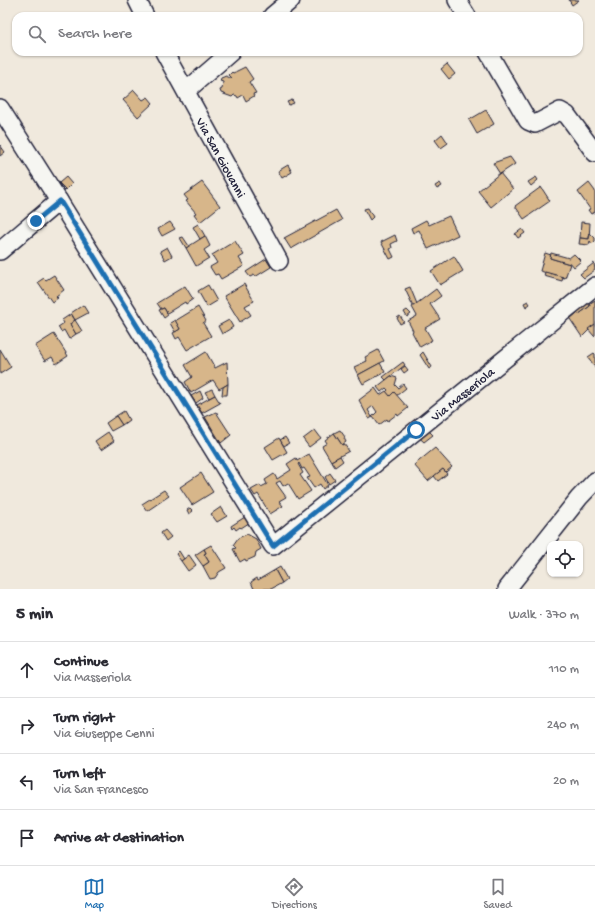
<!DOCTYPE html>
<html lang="en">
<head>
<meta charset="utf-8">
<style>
	:root { --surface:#fff; --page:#f2f2f3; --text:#2b2b33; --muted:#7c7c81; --line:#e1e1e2; --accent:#1f6fb2 }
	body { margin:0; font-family:"Gochi Hand",sans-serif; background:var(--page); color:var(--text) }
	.controls { position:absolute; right:12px; bottom:12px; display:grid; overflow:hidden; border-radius:8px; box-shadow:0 1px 3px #0004 }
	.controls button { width:36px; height:36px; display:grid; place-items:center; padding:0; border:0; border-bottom:1px solid var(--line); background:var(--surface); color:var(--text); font:20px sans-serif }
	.stop { position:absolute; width:12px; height:12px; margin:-9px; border:3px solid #1f6fb2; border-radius:50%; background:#fff }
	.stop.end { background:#1f6fb2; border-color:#fff; box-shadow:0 1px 4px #0008 }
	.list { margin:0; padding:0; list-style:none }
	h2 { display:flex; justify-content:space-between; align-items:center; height:52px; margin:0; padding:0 16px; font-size:17px }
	h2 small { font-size:13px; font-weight:400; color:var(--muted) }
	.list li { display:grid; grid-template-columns:26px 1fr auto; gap:12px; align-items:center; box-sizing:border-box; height:56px; padding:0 16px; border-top:1px solid var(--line) }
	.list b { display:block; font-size:15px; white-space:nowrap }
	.list p { margin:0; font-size:13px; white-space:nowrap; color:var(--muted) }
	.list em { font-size:13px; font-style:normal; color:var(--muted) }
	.icon { flex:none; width:22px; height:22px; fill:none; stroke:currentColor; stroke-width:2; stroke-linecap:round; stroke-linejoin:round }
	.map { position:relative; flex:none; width:595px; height:589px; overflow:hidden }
	.search { position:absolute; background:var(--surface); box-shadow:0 1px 3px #0004; left:12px; right:12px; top:12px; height:44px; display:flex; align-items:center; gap:10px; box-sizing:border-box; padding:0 14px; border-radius:12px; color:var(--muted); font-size:15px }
	.sheet { height:276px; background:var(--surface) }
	nav { display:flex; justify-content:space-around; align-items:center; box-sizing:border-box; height:56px; border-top:1px solid var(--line); background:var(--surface); font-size:11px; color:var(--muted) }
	nav a { display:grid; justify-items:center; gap:2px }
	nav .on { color:var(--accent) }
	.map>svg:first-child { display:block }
	.building { fill:#d7b68a; stroke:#22223b; fill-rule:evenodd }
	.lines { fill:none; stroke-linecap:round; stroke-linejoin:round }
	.minor-casing { stroke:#22223b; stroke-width:20 }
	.minor { stroke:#f6f6f2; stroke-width:17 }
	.route { stroke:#1f6fb2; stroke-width:5 }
	.labels { text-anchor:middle; stroke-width:3.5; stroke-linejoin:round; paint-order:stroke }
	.street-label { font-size:13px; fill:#22223b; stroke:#f6f6f2 }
</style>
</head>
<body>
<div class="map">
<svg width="595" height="589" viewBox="0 0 595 589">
	<rect width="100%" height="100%" fill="#f0e9dd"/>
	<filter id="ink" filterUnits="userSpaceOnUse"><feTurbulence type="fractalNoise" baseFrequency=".025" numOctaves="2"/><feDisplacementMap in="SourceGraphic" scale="8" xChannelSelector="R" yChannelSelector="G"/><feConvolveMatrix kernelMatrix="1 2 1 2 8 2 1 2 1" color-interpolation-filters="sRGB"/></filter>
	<g filter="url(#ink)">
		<g class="building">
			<polygon points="569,0 579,0 572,5"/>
			<polygon points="447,64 455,74 449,79 441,69"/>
			<polygon points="245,67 253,79 249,82 256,93 253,94 254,96 246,101 243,95 238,98 237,96 234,95 232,97 221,93 220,90 222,89 223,82 220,81 221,78 226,76 230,78 232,78 229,75 232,72 233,73"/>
			<polygon points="134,90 143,100 148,97 153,103 138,117 123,100"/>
			<polygon points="292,100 294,103 289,105 287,102"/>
			<polygon points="486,110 494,124 477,134 469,120"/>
			<polygon points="442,134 448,143 441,148 435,140"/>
			<polygon points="0,145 5,152 0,156"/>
			<polygon points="510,157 515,164 500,174 493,163"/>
			<polygon points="288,165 292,172 282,178 278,171"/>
			<polygon points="500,173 513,189 491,207 478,191"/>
			<polygon points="66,177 72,184 66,190 59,183"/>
			<polygon points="536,177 538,180 531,186 528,182"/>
			<polygon points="202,182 220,206 200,222 194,214 196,213 186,201 188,200 184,195"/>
			<polygon points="440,183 442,186 437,189 435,186"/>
			<polygon points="589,183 595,191 595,212 591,214 588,210 590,209 578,192"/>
			<polygon points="541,187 550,201 524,219 515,206"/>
			<polygon points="368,208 373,217 370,220 364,209"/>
			<polygon points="336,210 342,220 291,249 284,238"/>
			<polygon points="449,216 458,235 428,249 419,230 413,233 411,228 426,220 429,225"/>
			<polygon points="170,222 175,229 162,236 158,229"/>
			<polygon points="581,222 590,223 589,239 580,238"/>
			<polygon points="198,224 205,236 200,239 193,227"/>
			<polygon points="522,229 525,233 518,238 515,234"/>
			<polygon points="590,233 595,238 595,241 592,244 590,241 589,245 579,244 580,238 589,239"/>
			<polygon points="395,235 397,241 391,244 392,248 390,249 394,257 390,259 381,242"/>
			<polygon points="205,236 210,246 204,250 209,258 196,266 186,248"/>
			<polygon points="183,237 189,246 186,248 180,238"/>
			<polygon points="235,241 244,255 239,258 244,266 221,279 218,274 215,275 210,267 217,263 212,255"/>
			<polygon points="167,247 172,256 165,260 160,251"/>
			<polygon points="545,253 551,255 550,258 570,264 565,278 540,271"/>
			<polygon points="551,253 569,258 574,254 581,261 574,267 570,262 570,264 550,258"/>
			<polygon points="454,256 463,271 440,285 431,271"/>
			<polygon points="266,259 271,267 255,277 254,275 250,277 246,272"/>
			<polygon points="594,263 595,270 584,278 580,274"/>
			<polygon points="545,272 563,277 562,281 544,276"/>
			<polygon points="54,275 64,290 56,296 58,298 52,302 38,282 44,278 46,280"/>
			<polygon points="244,284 254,301 245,306 251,315 240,322 224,296"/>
			<polygon points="208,285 217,301 207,307 198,291"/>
			<polygon points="185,286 193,299 186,304 185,302 167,313 164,308 161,309 157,303"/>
			<polygon points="410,287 417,304 413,306 405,289"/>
			<polygon points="436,289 441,296 430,304 440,319 425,328 432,340 420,347 412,332 413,331 408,321 417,316 412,307"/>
			<polygon points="595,300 595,324 582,337 570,319 577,313 579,314 590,306 589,304"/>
			<polygon points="528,301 530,304 526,307 524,303"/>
			<polygon points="580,304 589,304 590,306 579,314 577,313"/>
			<polygon points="83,305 88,313 75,320 71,313"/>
			<polygon points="198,307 206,321 203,323 211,336 187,350 179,337 176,339 173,333 180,329 175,321"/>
			<polygon points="164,308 168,315 164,318 159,310"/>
			<polygon points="407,310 411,314 407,317 404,312"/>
			<polygon points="71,314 75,320 70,324 76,334 69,339 64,330 61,332 58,327 64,323 62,320"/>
			<polygon points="400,316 404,322 400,324 397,318"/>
			<polygon points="75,320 82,331 76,334 70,324"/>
			<polygon points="175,320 180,329 175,332 170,323"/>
			<polygon points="229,320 233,327 222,334 218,326"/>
			<polygon points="595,324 595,335 594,336 588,329"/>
			<polygon points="54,334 68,356 56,364 52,357 45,361 35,346"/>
			<polygon points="0,349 11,367 0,374"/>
			<polygon points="378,350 384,361 358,375 354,367 367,361 365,357"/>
			<polygon points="206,352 215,368 227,362 228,384 219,389 213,380 191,393 185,382 192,377 185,365"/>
			<polygon points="423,352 432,367 429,369 420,355"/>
			<polygon points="594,353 595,354 595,367 588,357"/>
			<polygon points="403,362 405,365 386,380 383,377"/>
			<polygon points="380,363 385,372 363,384 358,375"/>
			<polygon points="405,366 408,370 404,373 401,369"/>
			<polygon points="391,376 397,378 395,385 398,388 403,384 406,388 396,396 394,392 390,396 386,392 388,390 386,388 381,392 377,387"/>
			<polygon points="228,384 227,395 222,395 223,387"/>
			<path d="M375 388 380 395 386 391 390 396 394 392 408 408 398 416 397 414 388 421 387 419 379 425 373 417 369 419 359 400ZM373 406 377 412 372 417 368 410Z"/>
			<polygon points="212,389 215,395 209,398 205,392"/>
			<polygon points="200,391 203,398 196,403 191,396"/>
			<polygon points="215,395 220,403 202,413 197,405"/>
			<polygon points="124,411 129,420 122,425 116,416"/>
			<polygon points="216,412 231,435 221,443 205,417"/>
			<polygon points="116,416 122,425 111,431 106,423"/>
			<polygon points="425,427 433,435 424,442 415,434"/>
			<polygon points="315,430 321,438 309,447 303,439"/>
			<polygon points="340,430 345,437 344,438 346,442 342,445 334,433"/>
			<polygon points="108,432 114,441 101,450 95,441"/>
			<polygon points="334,433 342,445 344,444 349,451 331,461 322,446 327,443 325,440"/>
			<polygon points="285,437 289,443 284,446 280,440"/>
			<polygon points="279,438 287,452 273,460 265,447"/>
			<polygon points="435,448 452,467 446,472 443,469 428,481 414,465"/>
			<polygon points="309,454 328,485 323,489 320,484 314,488 307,478 310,477 304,468 302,469 299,463 298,464 303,473 300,475 311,491 298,499 288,483 283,486 280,481 276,483 286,497 279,501 283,506 270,514 258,494 255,496 251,490 260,485 261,487 267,484 265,480 274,474 277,479 291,470 287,464 296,458 297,461"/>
			<polygon points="340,456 343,461 335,467 331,461"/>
			<polygon points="443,469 447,474 438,481 434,476"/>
			<polygon points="201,473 213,492 192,505 180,487"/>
			<polygon points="330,473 335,480 329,484 325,477"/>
			<polygon points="164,490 169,496 147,511 142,504"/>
			<polygon points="221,507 227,516 217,522 211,514"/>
			<polygon points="190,508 193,511 189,514 187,510"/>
			<polygon points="248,515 252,521 241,528 240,527 236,530 234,527 232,529 231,526"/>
			<polygon points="165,530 171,537 166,541 161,533"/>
			<polygon points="247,534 256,539 261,549 256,552 255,557 246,561 245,559 240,562 233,549 236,548 233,545 238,538"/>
			<polygon points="211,545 226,568 219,572 215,578 210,579 203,566 209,562 204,554 206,553 204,549"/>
			<polygon points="204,549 206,553 204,554 209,562 203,566 195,555"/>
			<polygon points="179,551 184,559 181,561 176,554"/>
			<polygon points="189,555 196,565 188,571 181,561"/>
			<polygon points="280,567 287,579 282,583 275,570"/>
			<polygon points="275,570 282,583 271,589 254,589 251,582 257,578 258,580"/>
		</g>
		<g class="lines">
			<defs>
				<g id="minor">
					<polyline points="137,0 145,16"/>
					<polyline points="457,0 467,16"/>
					<polyline points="272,16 291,0"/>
					<path id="s1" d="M164 52 279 261"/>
					<polyline points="488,52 528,121 535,124 560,111 567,115 595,153"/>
					<polyline points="186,91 231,52"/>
					<path id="s2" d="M0 108 59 201 273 546 595 286"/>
					<polyline points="0,251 59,201"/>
					<polyline points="507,589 579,498 595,481"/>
				</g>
			</defs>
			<use href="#minor" class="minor-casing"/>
			<use href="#minor" class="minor"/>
		</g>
	</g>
	<g class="lines" filter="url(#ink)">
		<polyline class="route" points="36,221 60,201 273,546 416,430"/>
	</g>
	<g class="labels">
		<g class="street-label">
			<text dy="5" stroke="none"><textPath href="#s1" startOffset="120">Via San Giovanni</textPath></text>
			<text dy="5" stroke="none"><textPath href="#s2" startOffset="759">Via Masseriola</textPath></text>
		</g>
	</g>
</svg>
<div class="controls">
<button><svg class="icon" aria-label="locate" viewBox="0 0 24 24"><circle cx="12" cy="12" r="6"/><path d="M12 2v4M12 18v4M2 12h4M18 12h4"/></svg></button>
</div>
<div class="stop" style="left:416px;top:430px"></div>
<div class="stop end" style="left:36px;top:221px"></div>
<div class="search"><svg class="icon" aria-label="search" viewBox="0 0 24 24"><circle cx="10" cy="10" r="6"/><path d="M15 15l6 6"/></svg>Search here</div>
</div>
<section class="sheet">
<h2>5 min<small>Walk · 370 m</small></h2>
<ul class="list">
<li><svg class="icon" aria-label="ahead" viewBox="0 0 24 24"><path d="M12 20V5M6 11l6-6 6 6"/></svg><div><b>Continue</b><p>Via Masseriola</p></div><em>110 m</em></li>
<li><svg class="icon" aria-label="right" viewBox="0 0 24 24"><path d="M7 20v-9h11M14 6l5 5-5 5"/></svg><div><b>Turn right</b><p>Via Giuseppe Cenni</p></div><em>240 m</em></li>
<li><svg class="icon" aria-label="left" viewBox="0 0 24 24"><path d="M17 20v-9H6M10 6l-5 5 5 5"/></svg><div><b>Turn left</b><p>Via San Francesco</p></div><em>20 m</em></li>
<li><svg class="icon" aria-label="arrive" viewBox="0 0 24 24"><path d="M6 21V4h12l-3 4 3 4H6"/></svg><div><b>Arrive at destination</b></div></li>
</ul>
</section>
<nav>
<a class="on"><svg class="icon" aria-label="map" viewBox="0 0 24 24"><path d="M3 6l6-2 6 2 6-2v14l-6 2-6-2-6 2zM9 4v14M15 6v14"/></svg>Map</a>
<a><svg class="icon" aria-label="directions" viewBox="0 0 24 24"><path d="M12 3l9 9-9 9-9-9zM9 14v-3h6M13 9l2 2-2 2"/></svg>Directions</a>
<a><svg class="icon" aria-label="saved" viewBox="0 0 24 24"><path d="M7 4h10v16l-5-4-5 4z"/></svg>Saved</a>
</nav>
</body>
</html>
